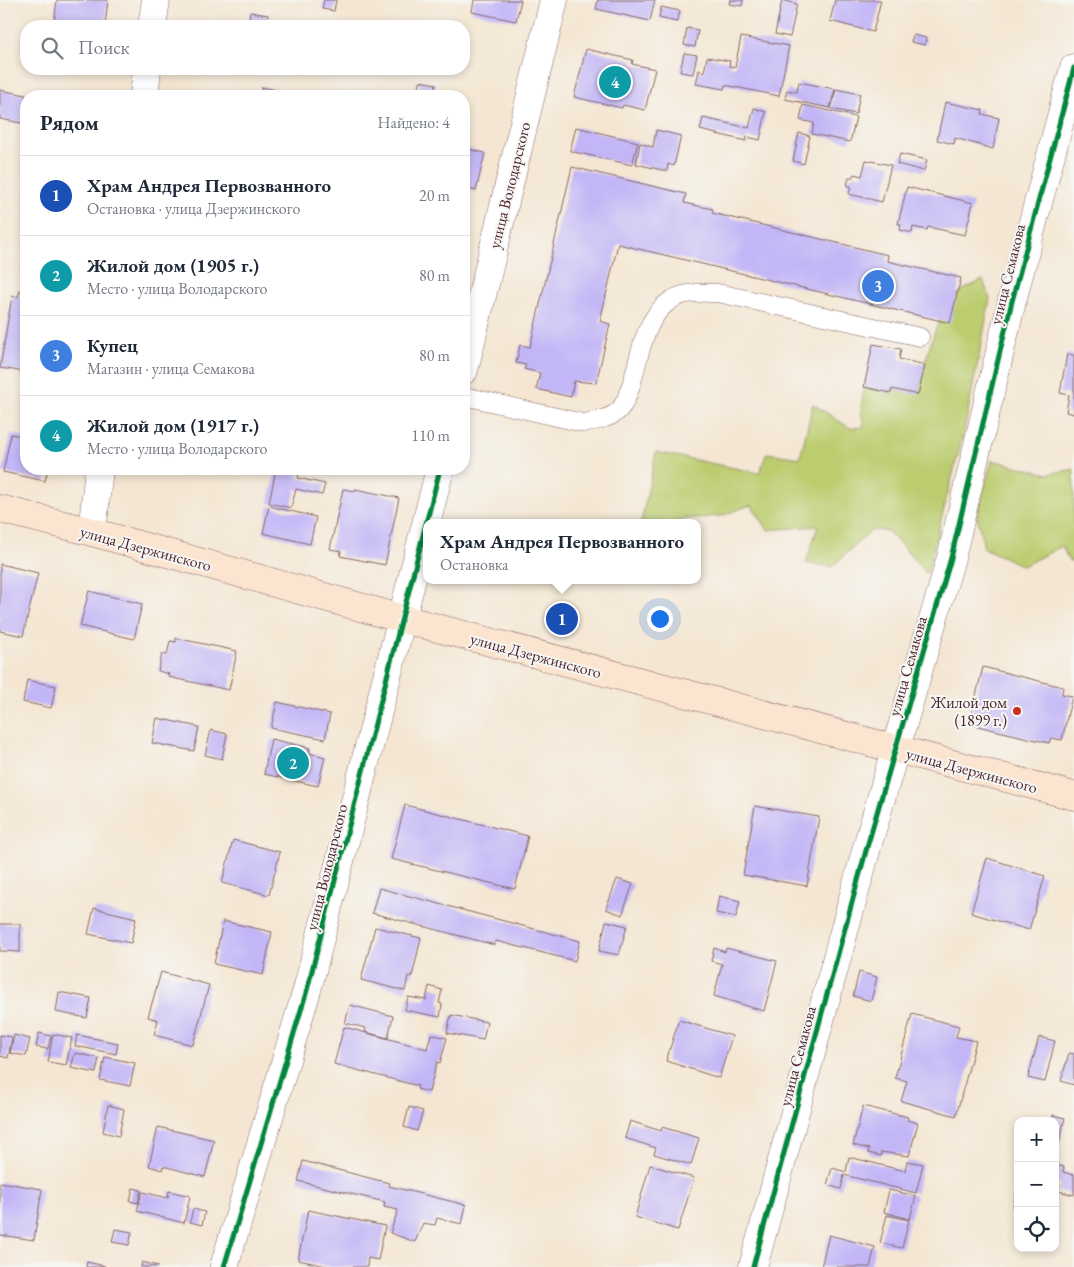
<!DOCTYPE html>
<html lang="ru">
<head>
<meta charset="utf-8">
<style>
	:root { --surface:#fff; --page:#f6f6f7; --text:#1f2937; --muted:#747a83; --line:#e0e1e3; --accent:#111827 }
	body { margin:0; font-family:"EB Garamond",serif; background:var(--page); color:var(--text) }
	.controls { position:absolute; right:15px; bottom:15px; display:grid; overflow:hidden; border-radius:10px; box-shadow:0 2px 8px #0003 }
	.controls button { width:45px; height:45px; display:grid; place-items:center; padding:0; border:0; border-bottom:1px solid var(--line); background:var(--surface); color:var(--text); font:25px sans-serif }
	.you { position:absolute; left:659px; top:618px; width:18px; height:18px; margin:-12px; border:4px solid #fff; border-radius:50%; background:#1a73e8; box-shadow:0 0 0 8px #1a73e833 }
	.badge { display:grid; place-items:center; width:32px; height:32px; border-radius:50%; background:var(--accent); color:#fff; font-size:16px; font-weight:700 }
	.pin { position:absolute; translate:-50% -50%; border:2px solid #fff; box-shadow:0 1px 5px #0006 }
	.popup { position:absolute; left:423px; top:519px; width:278px; height:65px; box-sizing:border-box; display:grid; place-content:center; border-radius:10px; background:var(--surface); filter:drop-shadow(0 1px 4px #0005); font-size:16px; white-space:nowrap; color:var(--muted) }
	.popup b { font-size:19px; color:var(--text) }
	.popup::after { content:''; position:absolute; left:50%; top:100%; margin-left:-10px; border:10px solid transparent; border-top-color:var(--surface) }
	.list { margin:0; padding:0; list-style:none }
	h2 { display:flex; justify-content:space-between; align-items:center; height:65px; margin:0; padding:0 20px; font-size:21px }
	h2 small { font-size:16px; font-weight:400; color:var(--muted) }
	.list li { display:grid; grid-template-columns:32px 1fr auto; gap:15px; align-items:center; box-sizing:border-box; height:80px; padding:0 20px; border-top:1px solid var(--line) }
	.list b { display:block; font-size:19px; white-space:nowrap }
	.list p { margin:0; font-size:16px; white-space:nowrap; color:var(--muted) }
	.list em { font-size:16px; font-style:normal; color:var(--muted) }
	.icon { flex:none; width:28px; height:28px; fill:none; stroke:currentColor; stroke-width:2; stroke-linecap:round; stroke-linejoin:round }
	.map { position:relative; flex:none; width:1074px; height:1267px; overflow:hidden }
	.search { position:absolute; background:var(--surface); box-shadow:0 2px 8px #0003; left:20px; top:20px; width:450px; height:55px; display:flex; align-items:center; gap:12px; box-sizing:border-box; padding:0 18px; border-radius:20px; color:var(--muted); font-size:19px }
	.panel { position:absolute; background:var(--surface); box-shadow:0 2px 8px #0003; left:20px; top:90px; width:450px; height:385px; border-radius:20px }
	.map>svg:first-child { display:block }
	.green { fill:#bccd6f; stroke:#83764d }
	.building { fill:#c2b6f6 }
	.lines { fill:none; stroke-linecap:round; stroke-linejoin:round }
	.service-casing { stroke:#866565; stroke-width:19 }
	.minor-casing { stroke:#866565; stroke-width:29 }
	.secondary-casing { stroke:#866565; stroke-width:29 }
	.service { stroke:#fff; stroke-width:18 }
	.minor { stroke:#fff; stroke-width:28 }
	.secondary { stroke:#fce5d0; stroke-width:28 }
	.cycleway-casing { stroke:#f6f6f2; stroke-width:8 }
	.cycleway { stroke:#00873e; stroke-width:5 }
	.poi-dot { fill:#c8321e; stroke:#f6f6f2; stroke-width:2 }
	.labels { text-anchor:middle; stroke-width:4; stroke-linejoin:round; paint-order:stroke }
	.street-label { font-size:16px; fill:#4a1f2b; stroke:#f6f6f2 }
	.poi-label { font-size:16px; fill:#4a1f2b; stroke:#f6f6f2; text-anchor:end }
</style>
</head>
<body>
<div class="map">
<svg width="1074" height="1267" viewBox="0 0 1074 1267">
	<rect width="100%" height="100%" fill="#f6f6f2"/>
	<filter id="ink" filterUnits="userSpaceOnUse"><feTurbulence type="fractalNoise" baseFrequency=".02" numOctaves="2"/><feDisplacementMap in="SourceGraphic" scale="10" xChannelSelector="R" yChannelSelector="G"/><feConvolveMatrix kernelMatrix="1 2 1 2 8 2 1 2 1" color-interpolation-filters="sRGB"/></filter>
	<filter id="wash" filterUnits="userSpaceOnUse"><feTurbulence type="fractalNoise" baseFrequency=".0096" numOctaves="4" result="noise"/><feDisplacementMap in="SourceGraphic" scale="20" xChannelSelector="R" yChannelSelector="G"/><feGaussianBlur stdDeviation="1.12" result="paint"/><feColorMatrix in="noise" values="0 0 0 0 0 0 0 0 0 0 0 0 0 0 0 0 0 1.4 0 .05"/><feComposite in="paint" operator="in"/></filter>
	<g filter="url(#wash)">
		<rect width="100%" height="100%" fill="#f4e6d2"/>
		<g class="green">
			<path d="M983 280 990 299 965 427 927 574 888 531 871 530 832 567 806 563 818 526 768 530 751 505 721 516 683 519 678 523H641L656 452 759 473 767 453 800 458 813 404 850 428 864 427 861 409 864 387 891 393 892 389 918 394C925 363 933 321 956 296 962 289 975 284 983 280Z"/>
			<polygon points="992,460 1048,474 1074,469 1074,561 1069,561 1062,546 1023,566 984,548 977,516"/>
		</g>
		<g id="blocks">
			<g class="building">
				<polygon points="57,0 108,0 105,26 54,23"/>
				<polygon points="324,0 336,0 334,11 322,9"/>
				<polygon points="474,0 521,0 516,21 472,12"/>
				<polygon points="598,0 655,0 650,21 596,9"/>
				<polygon points="730,0 743,0 742,6 729,4"/>
				<polygon points="782,0 797,4 790,37 775,34"/>
				<polygon points="835,0 881,0 873,32 830,21"/>
				<polygon points="661,7 680,11 677,22 659,18"/>
				<polygon points="250,12 268,15 266,26 248,26"/>
				<polygon points="227,22 246,25 246,26 227,26"/>
				<polygon points="687,28 698,30 695,47 684,45"/>
				<polygon points="913,35 926,38 925,45 911,42"/>
				<polygon points="741,37 789,46 779,96 725,85 724,89 696,84 699,70 704,72 707,57 730,61 729,66 735,67"/>
				<polygon points="586,49 633,60 632,64 655,69 645,110 623,105 622,108 574,97"/>
				<polygon points="684,53 697,55 693,74 680,72"/>
				<polygon points="420,81 436,84 434,96 418,96"/>
				<polygon points="799,82 835,89 830,108 785,99 787,90 797,92"/>
				<polygon points="262,87 282,91 280,96 260,96"/>
				<polygon points="836,89 860,94 856,114 831,109"/>
				<polygon points="0,90 26,95 26,124 0,119"/>
				<polygon points="945,102 983,110 982,114 999,118 993,149 955,138 954,144 937,140"/>
				<polygon points="803,105 856,117 850,142 812,134 814,123 800,120"/>
				<polygon points="754,108 766,112 760,140 747,137 746,141 700,130 703,118 749,128"/>
				<polygon points="576,127 638,142 632,165 570,151"/>
				<polygon points="656,130 681,136 674,166 668,164 667,171 636,164 640,143 653,147"/>
				<polygon points="799,133 810,136 804,164 793,161"/>
				<polygon points="464,148 485,153 476,191 464,188"/>
				<polygon points="900,154 927,160 924,171 897,164"/>
				<polygon points="866,160 891,165 882,202 849,194 851,186 847,186 849,177 853,177 854,174 862,176"/>
				<polygon points="572,167 686,194 684,203 713,209 712,213 888,255 887,261 961,278 950,323 618,244 600,321 610,324 596,383 574,381 571,397 536,389 540,373 524,369 526,365 516,363 520,345 530,347"/>
				<polygon points="907,187 973,203 965,235 928,227 927,230 913,227 912,233 900,230 901,224 898,224"/>
				<polygon points="20,290 26,291 26,372 0,368 12,296 18,297"/>
				<polygon points="873,344 901,349 899,359 925,365 918,395 892,389 891,393 864,387"/>
				<polygon points="1067,354 1074,355 1074,414 1066,412 1069,395 1060,393"/>
				<polygon points="11,434 26,437 26,469 48,469 45,481 3,472"/>
				<polygon points="276,469 300,469 298,478 325,484 322,495 296,489 291,508 269,503"/>
				<polygon points="343,489 355,491 355,489 399,498 385,565 340,556 341,551 330,549"/>
				<polygon points="269,506 316,517 310,544 263,533"/>
				<polygon points="0,564 38,573 23,636 0,631"/>
				<polygon points="89,591 142,604 134,639 80,626"/>
				<polygon points="552,610 576,615 573,627 549,621"/>
				<polygon points="176,638 237,651 229,690 168,677 169,674 158,671 162,654 167,655 170,641 176,642"/>
				<polygon points="983,667 1063,687 1062,694 1072,696 1062,740 1051,738 1049,743 969,724"/>
				<polygon points="27,680 56,686 51,708 23,702"/>
				<polygon points="277,702 330,714 325,739 271,728"/>
				<polygon points="157,718 199,727 194,751 152,743"/>
				<polygon points="211,730 227,734 222,759 205,755"/>
				<polygon points="271,739 310,748 309,753 325,757 318,786 264,774"/>
				<polygon points="405,805 528,836 515,889 391,859"/>
				<polygon points="755,806 819,817 807,886 743,875"/>
				<polygon points="233,840 280,852 269,895 222,883"/>
				<polygon points="987,858 1045,876 1029,930 971,913"/>
				<polygon points="617,879 633,884 622,915 606,909"/>
				<polygon points="379,888 580,941 575,961 496,941 495,945 372,913"/>
				<polygon points="719,896 740,901 736,917 716,913"/>
				<polygon points="94,908 136,918 131,943 88,934"/>
				<polygon points="223,921 272,932 263,975 214,964"/>
				<polygon points="606,921 627,926 619,955 599,951"/>
				<polygon points="0,924 20,924 20,952 0,951"/>
				<polygon points="375,927 421,938 412,977 408,976 405,991 361,980"/>
				<polygon points="714,948 725,952 726,948 777,961 764,1011 714,996 722,964 711,961"/>
				<polygon points="161,972 209,985 193,1045 154,1035 158,1020 148,1017"/>
				<polygon points="859,972 877,977 871,1001 853,996"/>
				<polygon points="429,986 442,990 439,1003 442,1004 440,1017 405,1010 408,997 426,1000"/>
				<polygon points="59,992 91,998 87,1018 56,1012"/>
				<polygon points="350,1005 393,1016 388,1038 365,1032 366,1028 345,1023"/>
				<polygon points="912,1014 959,1026 956,1037 976,1041 956,1116 901,1101 907,1081 895,1078"/>
				<polygon points="451,1015 487,1022 483,1040 447,1033"/>
				<polygon points="679,1020 732,1036 719,1078 666,1061"/>
				<polygon points="344,1027 427,1049 431,1034 447,1038 440,1063 437,1062 429,1092 417,1089 418,1086 334,1064"/>
				<polygon points="39,1033 51,1036 48,1049 36,1047"/>
				<polygon points="53,1034 72,1038 66,1065 48,1062"/>
				<polygon points="0,1035 12,1037 8,1058 0,1056"/>
				<polygon points="14,1035 30,1039 26,1056 10,1053"/>
				<polygon points="77,1035 118,1043 116,1054 75,1046"/>
				<polygon points="1039,1037 1055,1041 1045,1082 1028,1078"/>
				<polygon points="75,1053 99,1058 96,1073 71,1068"/>
				<polygon points="1069,1053 1074,1054 1074,1085 1061,1081"/>
				<polygon points="105,1057 135,1063 130,1086 100,1080"/>
				<polygon points="108,1105 124,1109 119,1136 103,1132"/>
				<polygon points="863,1106 908,1117 907,1120 918,1123 909,1156 881,1152 881,1156 868,1153 869,1149 853,1145"/>
				<polygon points="409,1107 423,1111 417,1131 404,1127"/>
				<polygon points="1053,1115 1065,1118 1059,1144 1055,1143 1055,1121 1052,1121"/>
				<polygon points="630,1121 661,1131 662,1127 699,1138 691,1165 654,1154 656,1148 625,1138"/>
				<polygon points="158,1127 214,1140 205,1177 163,1166 162,1170 149,1166"/>
				<polygon points="849,1157 905,1171 907,1161 923,1164 916,1193 844,1175 841,1189 827,1185 832,1168 846,1172"/>
				<polygon points="303,1161 389,1183 389,1186 466,1205 462,1224 437,1218 435,1225 423,1223 415,1242 390,1233 398,1210 384,1207 385,1202 298,1181"/>
				<polygon points="650,1165 694,1178 678,1230 635,1217"/>
				<polygon points="1055,1165 1064,1167 1063,1172 1074,1175 1074,1195 1058,1191 1060,1184 1055,1182"/>
				<polygon points="0,1182 42,1189 34,1240 0,1235"/>
				<polygon points="1017,1187 1018,1187 1018,1208 1013,1207"/>
				<polygon points="133,1188 141,1190 138,1203 130,1201"/>
				<polygon points="889,1190 916,1196 910,1219 884,1212"/>
				<polygon points="169,1191 190,1196 184,1223 137,1211 142,1192 168,1198"/>
				<polygon points="193,1209 205,1212 202,1225 190,1222"/>
				<polygon points="308,1210 385,1226 378,1260 368,1258 367,1267 331,1267 298,1260"/>
				<polygon points="887,1215 909,1220 902,1248 880,1243"/>
				<polygon points="115,1229 132,1232 129,1245 112,1242"/>
				<polygon points="829,1235 875,1247 870,1267 821,1267"/>
				<polygon points="87,1262 105,1266 105,1267 86,1267"/>
				<polygon points="142,1262 158,1266 158,1267 141,1267"/>
			</g>
		</g>
	</g>
	<g filter="url(#ink)">
		<use href="#blocks" fill-opacity="0" stroke="#866565" stroke-width="1"/>
		<g class="lines">
			<defs>
				<path id="service" d="M464 396 583 423C595 421 610 419 619 410 627 402 629 390 633 379 640 353 646 314 673 299 686 291 704 293 718 293L920 337"/>
				<g id="minor">
					<polyline points="152,26 156,0"/>
					<polyline points="144,96 147,69"/>
					<polyline points="464,370 554,0"/>
					<polyline points="92,532 99,469"/>
					<polyline points="224,1267 307,990 440,469"/>
					<polyline points="753,1267 867,847 951,558 1012,301 1074,68"/>
				</g>
				<polyline id="secondary" points="0,509 92,532 403,619 1074,796"/>
			</defs>
			<use href="#service" class="service-casing"/>
			<use href="#minor" class="minor-casing"/>
			<use href="#secondary" class="secondary-casing"/>
			<use href="#service" class="service"/>
			<use href="#minor" class="minor"/>
			<use href="#secondary" class="secondary"/>
			<defs>
				<g id="cycleway">
					<polyline points="224,1267 307,990 440,469"/>
					<polyline points="753,1267 867,847 951,558 1012,301 1074,68"/>
				</g>
			</defs>
			<use href="#cycleway" class="cycleway-casing"/>
			<use href="#cycleway" class="cycleway"/>
		</g>
	</g>
	<circle class="poi-dot" cx="1017" cy="711" r="5"/>
	<g class="labels">
		<g class="street-label">
			<text transform="translate(509 185) rotate(-76)" y="6">улица Володарского</text>
			<text transform="translate(1007 274) rotate(-76)" y="6">улица Семакова</text>
			<text transform="translate(146 548) rotate(15)" y="6">улица Дзержинского</text>
			<text transform="translate(536 655) rotate(15)" y="6">улица Дзержинского</text>
			<text transform="translate(907 666) rotate(-74)" y="6">улица Семакова</text>
			<text transform="translate(972 770) rotate(15)" y="6">улица Дзержинского</text>
			<text transform="translate(326 867) rotate(-76)" y="6">улица Володарского</text>
			<text transform="translate(797 1056) rotate(-75)" y="6">улица Семакова</text>
		</g>
		<g class="poi-label">
			<text x="1007" y="708">Жилой дом<tspan x="1007" dy="18">(1899 г.)</tspan></text>
		</g>
	</g>
</svg>
<div class="controls">
<button>+</button>
<button>−</button>
<button><svg class="icon" aria-label="locate" viewBox="0 0 24 24"><circle cx="12" cy="12" r="6"/><path d="M12 2v4M12 18v4M2 12h4M18 12h4"/></svg></button>
</div>
<div class="you"></div>
<div class="pin badge" style="left:562px;top:619px;background:#1a4fb4">1</div>
<div class="popup"><b>Храм Андрея Первозванного</b>Остановка</div>
<div class="pin badge" style="left:293px;top:763px;background:#0f9aa8">2</div>
<div class="pin badge" style="left:878px;top:286px;background:#3f7fe0">3</div>
<div class="pin badge" style="left:615px;top:82px;background:#0f9aa8">4</div>
<div class="search"><svg class="icon" aria-label="search" viewBox="0 0 24 24"><circle cx="10" cy="10" r="6"/><path d="M15 15l6 6"/></svg>Поиск</div>
<section class="panel">
<h2>Рядом<small>Найдено: 4</small></h2>
<ul class="list">
<li><span class="badge" style="background:#1a4fb4">1</span><div><b>Храм Андрея Первозванного</b><p>Остановка · улица Дзержинского</p></div><em>20 m</em></li>
<li><span class="badge" style="background:#0f9aa8">2</span><div><b>Жилой дом (1905 г.)</b><p>Место · улица Володарского</p></div><em>80 m</em></li>
<li><span class="badge" style="background:#3f7fe0">3</span><div><b>Купец</b><p>Магазин · улица Семакова</p></div><em>80 m</em></li>
<li><span class="badge" style="background:#0f9aa8">4</span><div><b>Жилой дом (1917 г.)</b><p>Место · улица Володарского</p></div><em>110 m</em></li>
</ul>
</section>
</div>
</body>
</html>
